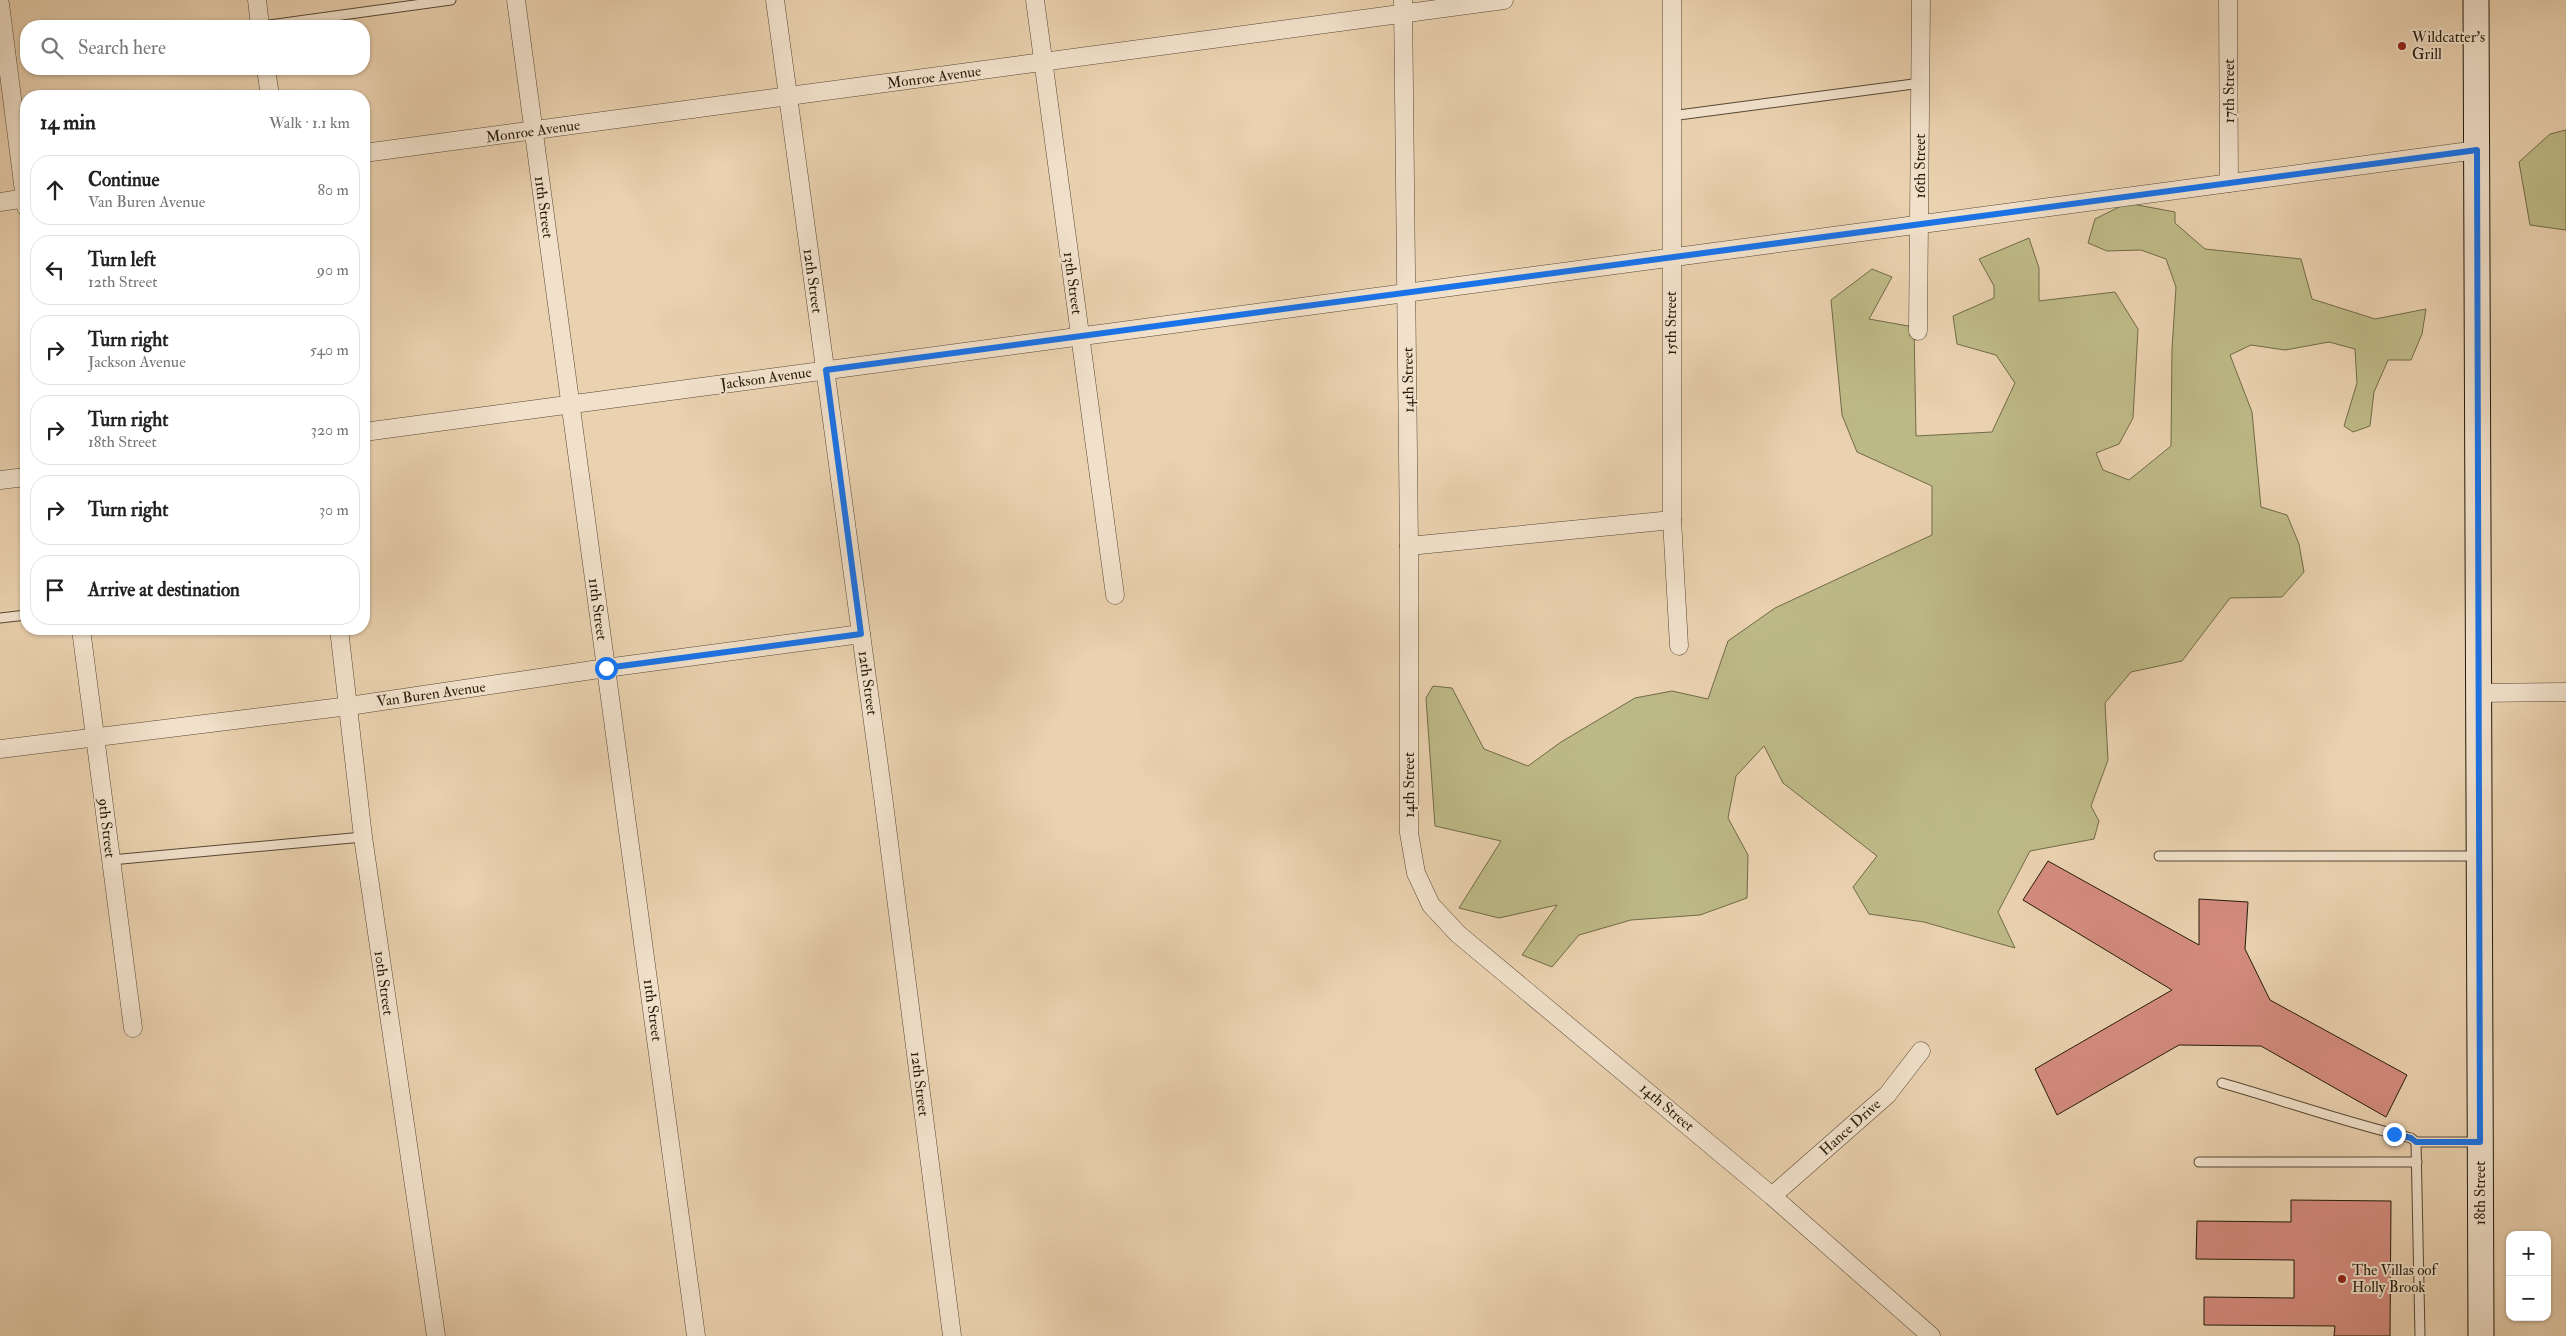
<!DOCTYPE html>
<html lang="en">
<head>
<meta charset="utf-8">
<style>
	:root { --surface:#fff; --page:#f6f6f6; --text:#222; --muted:#767676; --line:#e0e0e0 }
	body { margin:0; font-family:"IM FELL Double Pica",serif; background:var(--page); color:var(--text) }
	.controls { position:absolute; right:15px; bottom:15px; display:grid; overflow:hidden; border-radius:10px; box-shadow:0 1px 4px #0004 }
	.controls button { width:45px; height:45px; display:grid; place-items:center; padding:0; border:0; border-bottom:1px solid var(--line); background:var(--surface); color:var(--text); font:25px sans-serif }
	.stop { position:absolute; width:15px; height:15px; margin:-11px; border:4px solid #1a73e8; border-radius:50%; background:#fff }
	.stop.end { background:#1a73e8; border-color:#fff; box-shadow:0 1px 5px #0008 }
	.list { margin:0; padding:0; list-style:none }
	h2 { display:flex; justify-content:space-between; align-items:center; height:65px; margin:0; padding:0 20px; font-size:21px }
	h2 small { font-size:16px; font-weight:400; color:var(--muted) }
	.list li { display:grid; grid-template-columns:32px 1fr auto; gap:15px; align-items:center; box-sizing:border-box; height:70px; margin:0 10px 10px; padding:0 10px; border:1px solid var(--line); border-radius:20px }
	.list b { display:block; font-size:19px; white-space:nowrap }
	.list p { margin:0; font-size:16px; white-space:nowrap; color:var(--muted) }
	.list em { font-size:16px; font-style:normal; color:var(--muted) }
	.icon { flex:none; width:28px; height:28px; fill:none; stroke:currentColor; stroke-width:2; stroke-linecap:round; stroke-linejoin:round }
	.map { position:relative; flex:none; width:2566px; height:1336px; overflow:hidden }
	.search { position:absolute; background:var(--surface); box-shadow:0 1px 4px #0004; left:20px; top:20px; width:350px; height:55px; display:flex; align-items:center; gap:12px; box-sizing:border-box; padding:0 18px; border-radius:20px; color:var(--muted); font-size:19px }
	.panel { position:absolute; background:var(--surface); box-shadow:0 1px 4px #0004; left:20px; top:90px; width:350px; height:545px; border-radius:20px }
	.map>svg:first-child { display:block }
	.green { fill:#bdb986; stroke:#716a48 }
	.building { fill:#d48b7e; stroke:#251b0b }
	.lines { fill:none; stroke-linecap:round; stroke-linejoin:round }
	.service-casing { stroke:#564834; stroke-width:11 }
	.minor-casing { stroke:#564834; stroke-width:19 }
	.secondary-casing { stroke:#251b0b; stroke-width:27 }
	.service { stroke:#f1e1cb; stroke-width:9 }
	.minor { stroke:#f1e1cb; stroke-width:18 }
	.secondary { stroke:#f1e1cb; stroke-width:25 }
	.route { stroke:#1a73e8; stroke-width:6 }
	.poi-dot { fill:#8f2418; stroke:#f1e1cb; stroke-width:2 }
	.labels { text-anchor:middle; stroke-width:4; stroke-linejoin:round; paint-order:stroke }
	.poi-label { font-size:15px; fill:#251b0b; stroke:#f1e1cb; text-anchor:start }
	.street-label { font-size:15px; fill:#251b0b; stroke:#f1e1cb }
</style>
</head>
<body>
<div class="map">
<svg width="2566" height="1336" viewBox="0 0 2566 1336">
	<rect width="100%" height="100%" fill="#ead1af"/>
	<filter id="stains"><feTurbulence type="fractalNoise" baseFrequency=".004" numOctaves="4"/><feColorMatrix values="0 0 0 0 .2 0 0 0 0 .09 0 0 0 0 .02 0 0 0 .5 -.17"/></filter>
	<radialGradient id="worn" r=".72"><stop offset=".6" stop-color="#630" stop-opacity="0"/><stop offset="1" stop-color="#630" stop-opacity=".3"/></radialGradient>
	<g class="green">
		<polygon points="2566,130 2566,230 2530,225 2519,162 2550,134"/>
		<polygon points="2127,203 2175,212 2175,223 2205,249 2301,259 2312,299 2375,319 2426,309 2422,334 2411,360 2388,360 2374,392 2370,426 2353,432 2344,426 2357,383 2355,349 2329,342 2285,350 2251,345 2230,355 2252,412 2261,507 2287,515 2299,544 2304,572 2282,597 2230,598 2182,661 2131,672 2105,703 2108,760 2091,806 2099,821 2094,839 2030,851 1998,912 2015,948 1924,922 1869,914 1853,887 1877,856 1783,783 1764,746 1736,776 1728,818 1748,855 1747,898 1700,915 1631,920 1579,935 1552,967 1522,955 1557,905 1499,918 1459,908 1501,841 1435,826 1426,698 1433,686 1452,688 1484,749 1528,766 1561,742 1635,698 1672,691 1708,699 1728,641 1775,608 1932,535 1932,486 1857,452 1842,415 1831,300 1872,269 1892,277 1869,319 1914,327 1916,436 1992,432 2015,383 1996,355 1957,344 1953,316 1994,298 1994,286 1979,259 2029,238 2039,268 2039,301 2115,292 2138,329 2133,418 2119,444 2096,453 2103,470 2129,480 2171,446 2172,349 2176,287 2166,259 2141,250 2107,251 2088,243 2095,219"/>
	</g>
	<g class="building">
		<polygon points="2048,861 2199,945 2199,899 2248,902 2245,949 2270,1000 2407,1075 2386,1117 2261,1046 2179,1045 2057,1115 2035,1069 2172,990 2023,900"/>
		<polygon points="2291,1200 2391,1201 2390,1336 2334,1336 2335,1326 2204,1325 2204,1297 2294,1298 2294,1260 2196,1259 2197,1221 2291,1222"/>
	</g>
	<g class="lines">
		<defs>
			<g id="service">
				<polyline points="262,26 451,0"/>
				<polyline points="1671,116 1921,83"/>
				<polyline points="0,618 26,615"/>
				<polyline points="2159,856 2477,856"/>
				<polyline points="111,860 363,837"/>
				<path d="M2222 1083C2285 1101 2347 1123 2411 1138L2416 1142H2479"/>
				<polyline points="2416,1142 2420,1336"/>
				<polyline points="2199,1162 2417,1162"/>
			</g>
			<g id="minor">
				<polyline points="257,0 260,26"/>
				<polyline points="516,0 696,1336"/>
				<polyline points="775,0 883,796 952,1336"/>
				<polyline points="1035,0 1115,595"/>
				<polyline points="1403,0 1409,546 1409,833 1416,873 1431,905 1458,934 1772,1196 1931,1336"/>
				<polyline points="1672,0 1672,520 1679,646"/>
				<polyline points="2228,0 2229,183"/>
				<polyline points="0,4 26,207"/>
				<polyline points="266,69 270,96"/>
				<polyline points="364,153 1504,0"/>
				<polyline points="0,202 26,198"/>
				<polyline points="1918,331 1921,0"/>
				<polyline points="364,432 2477,150"/>
				<polyline points="0,480 26,477"/>
				<polyline points="1409,546 1672,520"/>
				<polyline points="81,629 133,1028"/>
				<polyline points="339,629 363,837 436,1336"/>
				<polyline points="2479,693 2566,692"/>
				<polyline points="0,749 349,706 606,668 861,634"/>
				<polyline points="1772,1196 1887,1095 1921,1051"/>
			</g>
			<polyline id="secondary" points="2476,0 2481,1336"/>
		</defs>
		<use href="#service" class="service-casing"/>
		<use href="#minor" class="minor-casing"/>
		<use href="#secondary" class="secondary-casing"/>
		<use href="#service" class="service"/>
		<use href="#minor" class="minor"/>
		<use href="#secondary" class="secondary"/>
	</g>
	<g class="lines">
		<polyline class="route" points="606,668 861,634 826,370 2477,150 2480,1142 2416,1142 2411,1138 2394,1134"/>
	</g>
	<g class="poi-dot">
		<circle cx="2402" cy="46" r="5"/>
		<circle cx="2342" cy="1279" r="5"/>
	</g>
	<g class="labels">
		<g class="poi-label">
			<text x="2412" y="42">Wildcatter's<tspan x="2412" dy="17">Grill</tspan></text>
			<text x="2352" y="1275">The Villas oof<tspan x="2352" dy="17">Holly Brook</tspan></text>
		</g>
		<g class="street-label">
			<text transform="translate(934 77) rotate(-8)" y="5">Monroe Avenue</text>
			<text transform="translate(2229 91) rotate(-90)" y="5">17th Street</text>
			<text transform="translate(533 131) rotate(-8)" y="5">Monroe Avenue</text>
			<text transform="translate(1920 166) rotate(-90)" y="5">16th Street</text>
			<text transform="translate(544 207) rotate(82)" y="5">11th Street</text>
			<text transform="translate(813 281) rotate(82)" y="5">12th Street</text>
			<text transform="translate(1073 283) rotate(82)" y="5">13th Street</text>
			<text transform="translate(1671 323) rotate(-90)" y="5">15th Street</text>
			<text transform="translate(766 378) rotate(-8)" y="5">Jackson Avenue</text>
			<text transform="translate(1408 380) rotate(-91)" y="5">14th Street</text>
			<text transform="translate(598 609) rotate(82)" y="5">11th Street</text>
			<text transform="translate(868 683) rotate(82)" y="5">12th Street</text>
			<text transform="translate(431 694) rotate(-8)" y="5">Van Buren Avenue</text>
			<text transform="translate(1409 785) rotate(-90)" y="5">14th Street</text>
			<text transform="translate(107 828) rotate(83)" y="5">9th Street</text>
			<text transform="translate(384 983) rotate(82)" y="5">10th Street</text>
			<text transform="translate(653 1010) rotate(82)" y="5">11th Street</text>
			<text transform="translate(920 1084) rotate(83)" y="5">12th Street</text>
			<text transform="translate(1667 1107) rotate(40)" y="5">14th Street</text>
			<text transform="translate(1850 1127) rotate(-42)" y="5">Hance Drive</text>
			<text transform="translate(2480 1193) rotate(-90)" y="5">18th Street</text>
		</g>
	</g>
	<rect width="100%" height="100%" filter="url(#stains)"/>
	<rect width="100%" height="100%" fill="url(#worn)"/>
</svg>
<div class="controls">
<button>+</button>
<button>−</button>
</div>
<div class="stop" style="left:606px;top:668px"></div>
<div class="stop end" style="left:2394px;top:1134px"></div>
<div class="search"><svg class="icon" aria-label="search" viewBox="0 0 24 24"><circle cx="10" cy="10" r="6"/><path d="M15 15l6 6"/></svg>Search here</div>
<section class="panel">
<h2>14 min<small>Walk · 1.1 km</small></h2>
<ul class="list">
<li><svg class="icon" aria-label="ahead" viewBox="0 0 24 24"><path d="M12 20V5M6 11l6-6 6 6"/></svg><div><b>Continue</b><p>Van Buren Avenue</p></div><em>80 m</em></li>
<li><svg class="icon" aria-label="left" viewBox="0 0 24 24"><path d="M17 20v-9H6M10 6l-5 5 5 5"/></svg><div><b>Turn left</b><p>12th Street</p></div><em>90 m</em></li>
<li><svg class="icon" aria-label="right" viewBox="0 0 24 24"><path d="M7 20v-9h11M14 6l5 5-5 5"/></svg><div><b>Turn right</b><p>Jackson Avenue</p></div><em>540 m</em></li>
<li><svg class="icon" aria-label="right" viewBox="0 0 24 24"><path d="M7 20v-9h11M14 6l5 5-5 5"/></svg><div><b>Turn right</b><p>18th Street</p></div><em>320 m</em></li>
<li><svg class="icon" aria-label="right" viewBox="0 0 24 24"><path d="M7 20v-9h11M14 6l5 5-5 5"/></svg><div><b>Turn right</b></div><em>30 m</em></li>
<li><svg class="icon" aria-label="arrive" viewBox="0 0 24 24"><path d="M6 21V4h12l-3 4 3 4H6"/></svg><div><b>Arrive at destination</b></div></li>
</ul>
</section>
</div>
</body>
</html>
